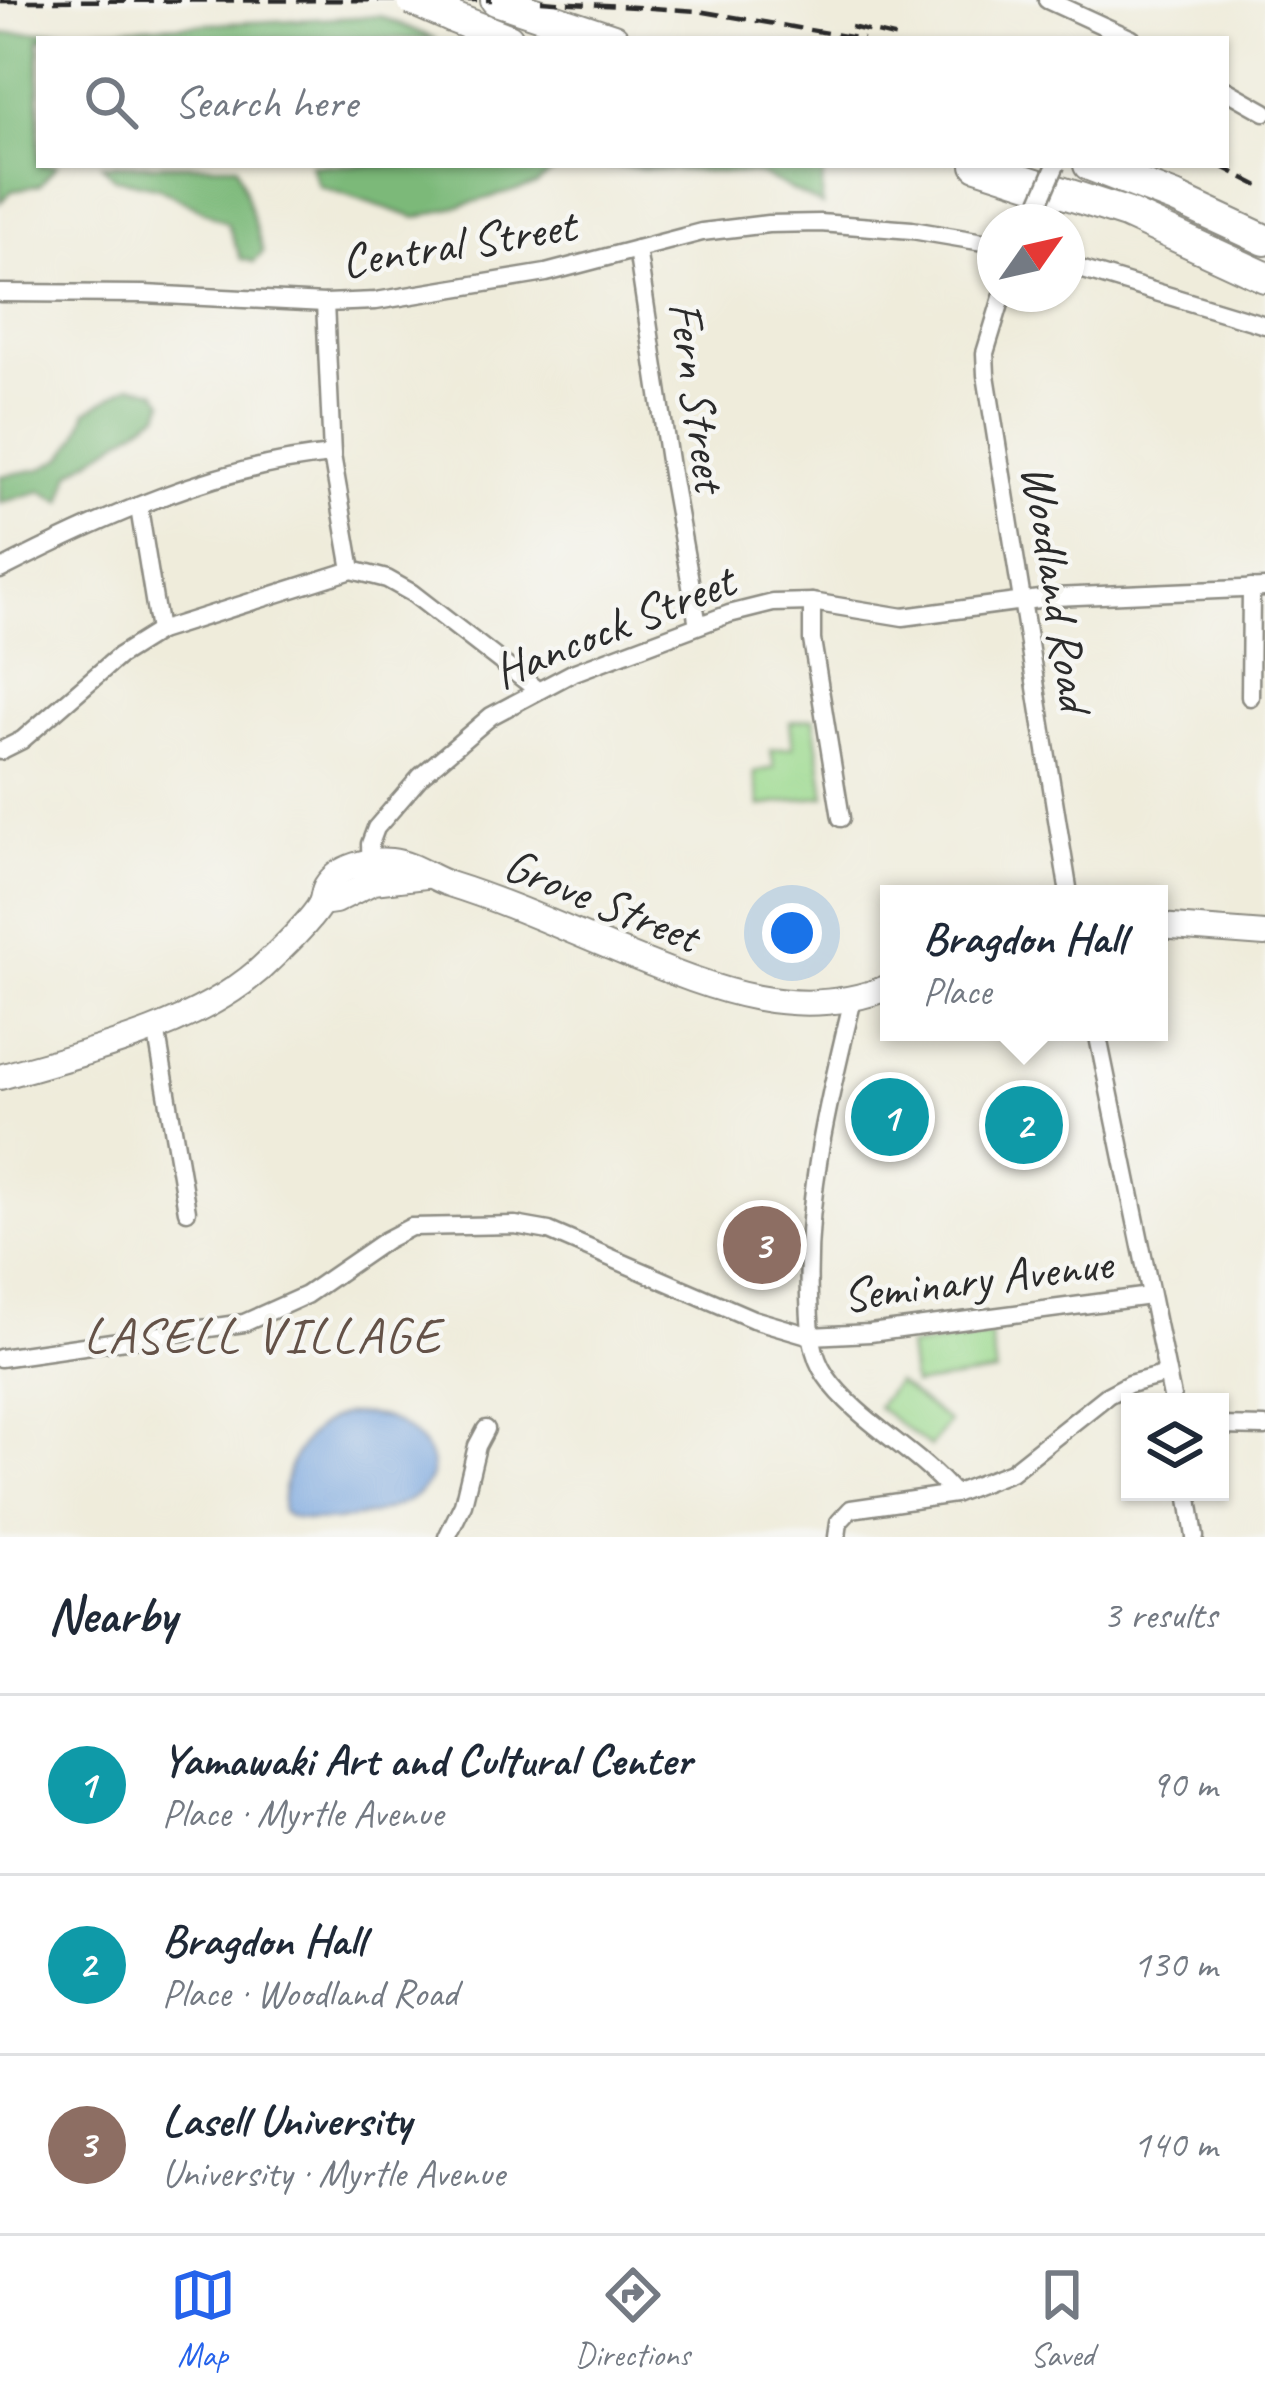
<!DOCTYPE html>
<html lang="en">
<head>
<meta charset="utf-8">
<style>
	:root { --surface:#fff; --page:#f2f2f3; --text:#1f2937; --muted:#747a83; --line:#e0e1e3; --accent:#2563eb }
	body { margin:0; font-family:Caveat,sans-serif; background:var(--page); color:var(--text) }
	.controls { position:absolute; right:36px; bottom:36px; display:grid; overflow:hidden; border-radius:0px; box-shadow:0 3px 9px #0004 }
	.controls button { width:108px; height:108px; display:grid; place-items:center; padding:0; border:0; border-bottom:3px solid var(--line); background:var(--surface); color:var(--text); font:60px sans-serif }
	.compass { position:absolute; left:977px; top:204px; width:108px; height:108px; border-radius:50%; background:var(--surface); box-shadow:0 3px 9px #0004; rotate:56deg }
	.you { position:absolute; left:792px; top:933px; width:42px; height:42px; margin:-30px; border:9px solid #fff; border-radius:50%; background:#1a73e8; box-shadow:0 0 0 18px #1a73e833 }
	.badge { display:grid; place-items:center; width:78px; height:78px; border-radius:50%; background:var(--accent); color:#fff; font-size:39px; font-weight:700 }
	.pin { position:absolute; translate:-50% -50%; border:6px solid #fff; box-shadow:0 3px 12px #0006 }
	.popup { position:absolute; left:880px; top:885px; width:288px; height:156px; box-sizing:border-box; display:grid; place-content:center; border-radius:0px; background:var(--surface); filter:drop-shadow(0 3px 9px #0005); font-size:39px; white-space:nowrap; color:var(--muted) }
	.popup b { font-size:45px; color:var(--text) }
	.popup::after { content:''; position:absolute; left:50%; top:100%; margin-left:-24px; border:24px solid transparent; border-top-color:var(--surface) }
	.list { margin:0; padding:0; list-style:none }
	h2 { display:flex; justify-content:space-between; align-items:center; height:156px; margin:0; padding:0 48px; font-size:51px }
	h2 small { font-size:39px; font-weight:400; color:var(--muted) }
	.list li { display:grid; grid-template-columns:78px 1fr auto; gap:36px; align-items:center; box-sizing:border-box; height:180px; padding:0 48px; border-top:3px solid var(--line) }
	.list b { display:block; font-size:45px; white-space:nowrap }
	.list p { margin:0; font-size:39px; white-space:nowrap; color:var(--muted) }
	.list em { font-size:39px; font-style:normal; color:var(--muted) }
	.icon { flex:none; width:66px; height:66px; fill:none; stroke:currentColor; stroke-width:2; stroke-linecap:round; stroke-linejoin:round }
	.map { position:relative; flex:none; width:1265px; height:1537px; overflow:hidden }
	.search { position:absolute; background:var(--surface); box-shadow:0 3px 9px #0004; left:36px; right:36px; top:36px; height:132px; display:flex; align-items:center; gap:30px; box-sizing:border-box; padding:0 42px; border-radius:0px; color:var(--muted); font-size:45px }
	.sheet { height:696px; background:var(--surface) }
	nav { display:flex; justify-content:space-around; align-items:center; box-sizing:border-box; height:168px; border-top:3px solid var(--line); background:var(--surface); font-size:33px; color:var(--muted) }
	nav a { display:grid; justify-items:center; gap:6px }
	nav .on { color:var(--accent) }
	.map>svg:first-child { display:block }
	.green { fill:#9bd98e; stroke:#63825c; stroke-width:3 }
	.forest { fill:#7cb979; stroke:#547252; stroke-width:3 }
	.water { fill:#74a3dd; stroke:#506784; stroke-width:3 }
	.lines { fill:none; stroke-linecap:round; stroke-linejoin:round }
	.street-casing { stroke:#8d8c83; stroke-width:21 }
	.secondary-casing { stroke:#8d8c83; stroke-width:28 }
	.highway-casing { stroke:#8d8c83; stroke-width:34 }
	.street { stroke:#fff; stroke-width:16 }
	.secondary { stroke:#fff; stroke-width:24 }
	.highway { stroke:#fff; stroke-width:30 }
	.rail { stroke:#2b2b2b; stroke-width:4.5; stroke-dasharray:18 9; stroke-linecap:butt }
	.street-bridge-casing { stroke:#8d8c83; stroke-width:21; stroke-linecap:butt }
	.highway-bridge-casing { stroke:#8d8c83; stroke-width:34; stroke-linecap:butt }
	.street-bridge { stroke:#fff; stroke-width:16 }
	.highway-bridge { stroke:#fff; stroke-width:30 }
	.labels { text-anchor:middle; stroke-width:9; stroke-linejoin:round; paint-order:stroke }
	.street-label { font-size:48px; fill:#2b2b2b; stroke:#f6f6f2 }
	.neighbourhood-label { font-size:51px; letter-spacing:3px; fill:#645248; stroke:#f6f6f2 }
</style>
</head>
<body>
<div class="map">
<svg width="1265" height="1537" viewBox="0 0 1265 1537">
	<rect width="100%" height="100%" fill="#f6f6f2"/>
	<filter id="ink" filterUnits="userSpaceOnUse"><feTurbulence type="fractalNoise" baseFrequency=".00833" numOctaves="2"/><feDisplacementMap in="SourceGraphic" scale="24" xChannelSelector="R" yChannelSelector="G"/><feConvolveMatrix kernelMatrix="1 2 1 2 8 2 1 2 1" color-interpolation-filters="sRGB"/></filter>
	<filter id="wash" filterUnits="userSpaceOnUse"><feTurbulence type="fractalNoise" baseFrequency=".004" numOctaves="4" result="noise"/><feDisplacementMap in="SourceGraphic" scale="48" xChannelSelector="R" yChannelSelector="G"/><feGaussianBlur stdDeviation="2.7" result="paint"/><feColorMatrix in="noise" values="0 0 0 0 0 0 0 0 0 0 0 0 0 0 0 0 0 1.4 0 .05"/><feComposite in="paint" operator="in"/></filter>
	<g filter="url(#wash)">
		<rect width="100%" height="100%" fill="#efecdb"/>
		<g class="green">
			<polygon points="814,718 825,796 760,806 754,772 774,768 771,750 793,747 790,722"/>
			<polygon points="991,1335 996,1373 913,1385 908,1347"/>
			<polygon points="896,1382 949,1422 930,1447 877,1407"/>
		</g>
		<g class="forest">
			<polygon points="380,16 436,39 39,39 39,165 57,165 40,185 12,191 0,202 0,34"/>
			<polygon points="102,165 237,165 263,252 254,262 241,259 227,223 159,188 114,178"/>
			<polygon points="310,165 560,165 536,185 416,218 319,186"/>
			<polygon points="583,165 823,165 822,205 759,174"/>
			<polygon points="131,385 156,391 164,401 160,413 71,473 62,502 41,491 0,503 0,476 41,469 63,457 78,436 87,411"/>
		</g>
		<path class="water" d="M345 1414C357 1414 371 1414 383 1417 413 1427 454 1464 418 1494 394 1515 307 1532 282 1512 282 1470 303 1425 345 1414Z"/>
	</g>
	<g filter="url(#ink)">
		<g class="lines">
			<defs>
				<g id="street">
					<polyline points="1047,0 1132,39"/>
					<polyline points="1226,90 1265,112"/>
					<polyline points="637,249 671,474 698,625"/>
					<polyline points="1067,265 1265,325"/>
					<polyline points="0,293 144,294 325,303 376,301 546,273 702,232 768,224 820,223 912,230 995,244"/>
					<polyline points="1003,294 985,353 986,375 1069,894"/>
					<polyline points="325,303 332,455 352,570"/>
					<polyline points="139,508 159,631"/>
					<path d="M0 570C101 518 219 465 332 455"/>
					<polyline points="812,602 812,640 841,818"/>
					<polyline points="1250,697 1251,588"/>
					<polyline points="0,751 22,740 119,656 159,631 352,570 387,579 412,593 536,689"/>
					<polyline points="371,873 370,844 376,828 421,776 491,716 572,673 729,614 773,603 812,602 903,617 1054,597 1265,588"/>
					<path d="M853 999C829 1098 805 1194 809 1297 810 1324 810 1353 826 1376 856 1420 919 1452 954 1494"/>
					<polyline points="156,1028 187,1211"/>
					<polyline points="1097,1032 1173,1402"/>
					<polyline points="0,1358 244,1323 306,1295 386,1240 411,1227 515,1225 549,1231 753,1319 811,1336 870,1333 1150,1296"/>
					<polyline points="1220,1426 1265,1427"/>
					<polyline points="1188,1492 1195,1537"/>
					<polyline points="447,1537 463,1504 477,1446 486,1429"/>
					<polyline points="837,1537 839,1522 851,1509 954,1494 1011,1472 1108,1395 1129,1384 1167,1374"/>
				</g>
				<g id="secondary">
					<polyline points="321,903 335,901 373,882 425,876"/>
					<polyline points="1159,926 1265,934"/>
					<path d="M0 1077C84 1053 191 1029 259 970 275 955 311 922 321 903 323 898 323 891 326 886 338 866 370 859 391 861 411 863 430 877 449 884 510 903 568 930 627 954 713 989 797 1024 889 987"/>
				</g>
				<g id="highway">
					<polyline points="496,0 613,39"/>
					<polyline points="451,17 508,39"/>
					<polyline points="977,165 1126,213 1265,277"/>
					<polyline points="1089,165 1175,198 1265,240"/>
				</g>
			</defs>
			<use href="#street" class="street-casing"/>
			<use href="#secondary" class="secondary-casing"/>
			<use href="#highway" class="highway-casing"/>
			<use href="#street" class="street"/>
			<use href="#secondary" class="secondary"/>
			<use href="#highway" class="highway"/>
			<g class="rail">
				<polyline points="0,1 492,0"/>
				<polyline points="541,1 698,11 863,39"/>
				<polyline points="851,27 902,39"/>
				<polyline points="1219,165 1265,189"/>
			</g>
			<defs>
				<polyline id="street-bridge" points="1031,222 1056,165"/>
				<polyline id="highway-bridge" points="412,0 451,17"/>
			</defs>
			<use href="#street-bridge" class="street-bridge-casing"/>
			<use href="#highway-bridge" class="highway-bridge-casing"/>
			<use href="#street-bridge" class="street-bridge"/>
			<use href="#highway-bridge" class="highway-bridge"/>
		</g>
	</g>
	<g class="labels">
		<g class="street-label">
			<text transform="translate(458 242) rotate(-9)" y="17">Central Street</text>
			<text transform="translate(699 396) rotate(82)" y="17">Fern Street</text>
			<text transform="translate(1058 587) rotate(81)" y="17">Woodland Road</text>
			<text transform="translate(613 625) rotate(-22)" y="17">Hancock Street</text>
			<text transform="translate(602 899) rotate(22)" y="17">Grove Street</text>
			<text transform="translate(977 1278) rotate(-7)" y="17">Seminary Avenue</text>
		</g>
		<g class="neighbourhood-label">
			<text x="263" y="1352">LASELL VILLAGE</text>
		</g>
	</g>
</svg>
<div class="controls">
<button><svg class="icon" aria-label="layers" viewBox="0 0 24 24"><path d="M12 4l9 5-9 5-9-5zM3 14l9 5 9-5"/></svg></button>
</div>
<svg class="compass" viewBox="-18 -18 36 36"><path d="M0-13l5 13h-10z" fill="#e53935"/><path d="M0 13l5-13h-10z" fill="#747a83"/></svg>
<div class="you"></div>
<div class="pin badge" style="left:890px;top:1117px;background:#0f9aa8">1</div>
<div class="pin badge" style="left:1024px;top:1125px;background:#0f9aa8">2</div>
<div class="popup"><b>Bragdon Hall</b>Place</div>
<div class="pin badge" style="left:762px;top:1245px;background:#8d6e63">3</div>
<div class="search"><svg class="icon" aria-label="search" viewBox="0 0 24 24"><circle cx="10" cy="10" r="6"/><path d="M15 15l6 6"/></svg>Search here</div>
</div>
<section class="sheet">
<h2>Nearby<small>3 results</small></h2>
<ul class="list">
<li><span class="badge" style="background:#0f9aa8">1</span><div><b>Yamawaki Art and Cultural Center</b><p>Place · Myrtle Avenue</p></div><em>90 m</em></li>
<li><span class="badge" style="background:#0f9aa8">2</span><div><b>Bragdon Hall</b><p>Place · Woodland Road</p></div><em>130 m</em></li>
<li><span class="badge" style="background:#8d6e63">3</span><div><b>Lasell University</b><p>University · Myrtle Avenue</p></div><em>140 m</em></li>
</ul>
</section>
<nav>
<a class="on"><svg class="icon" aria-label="map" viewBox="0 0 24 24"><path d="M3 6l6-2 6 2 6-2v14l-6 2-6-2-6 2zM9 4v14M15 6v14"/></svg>Map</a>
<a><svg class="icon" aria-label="directions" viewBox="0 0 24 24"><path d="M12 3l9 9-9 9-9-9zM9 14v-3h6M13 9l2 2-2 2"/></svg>Directions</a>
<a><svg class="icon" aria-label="saved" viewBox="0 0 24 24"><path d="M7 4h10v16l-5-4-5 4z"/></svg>Saved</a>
</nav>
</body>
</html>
